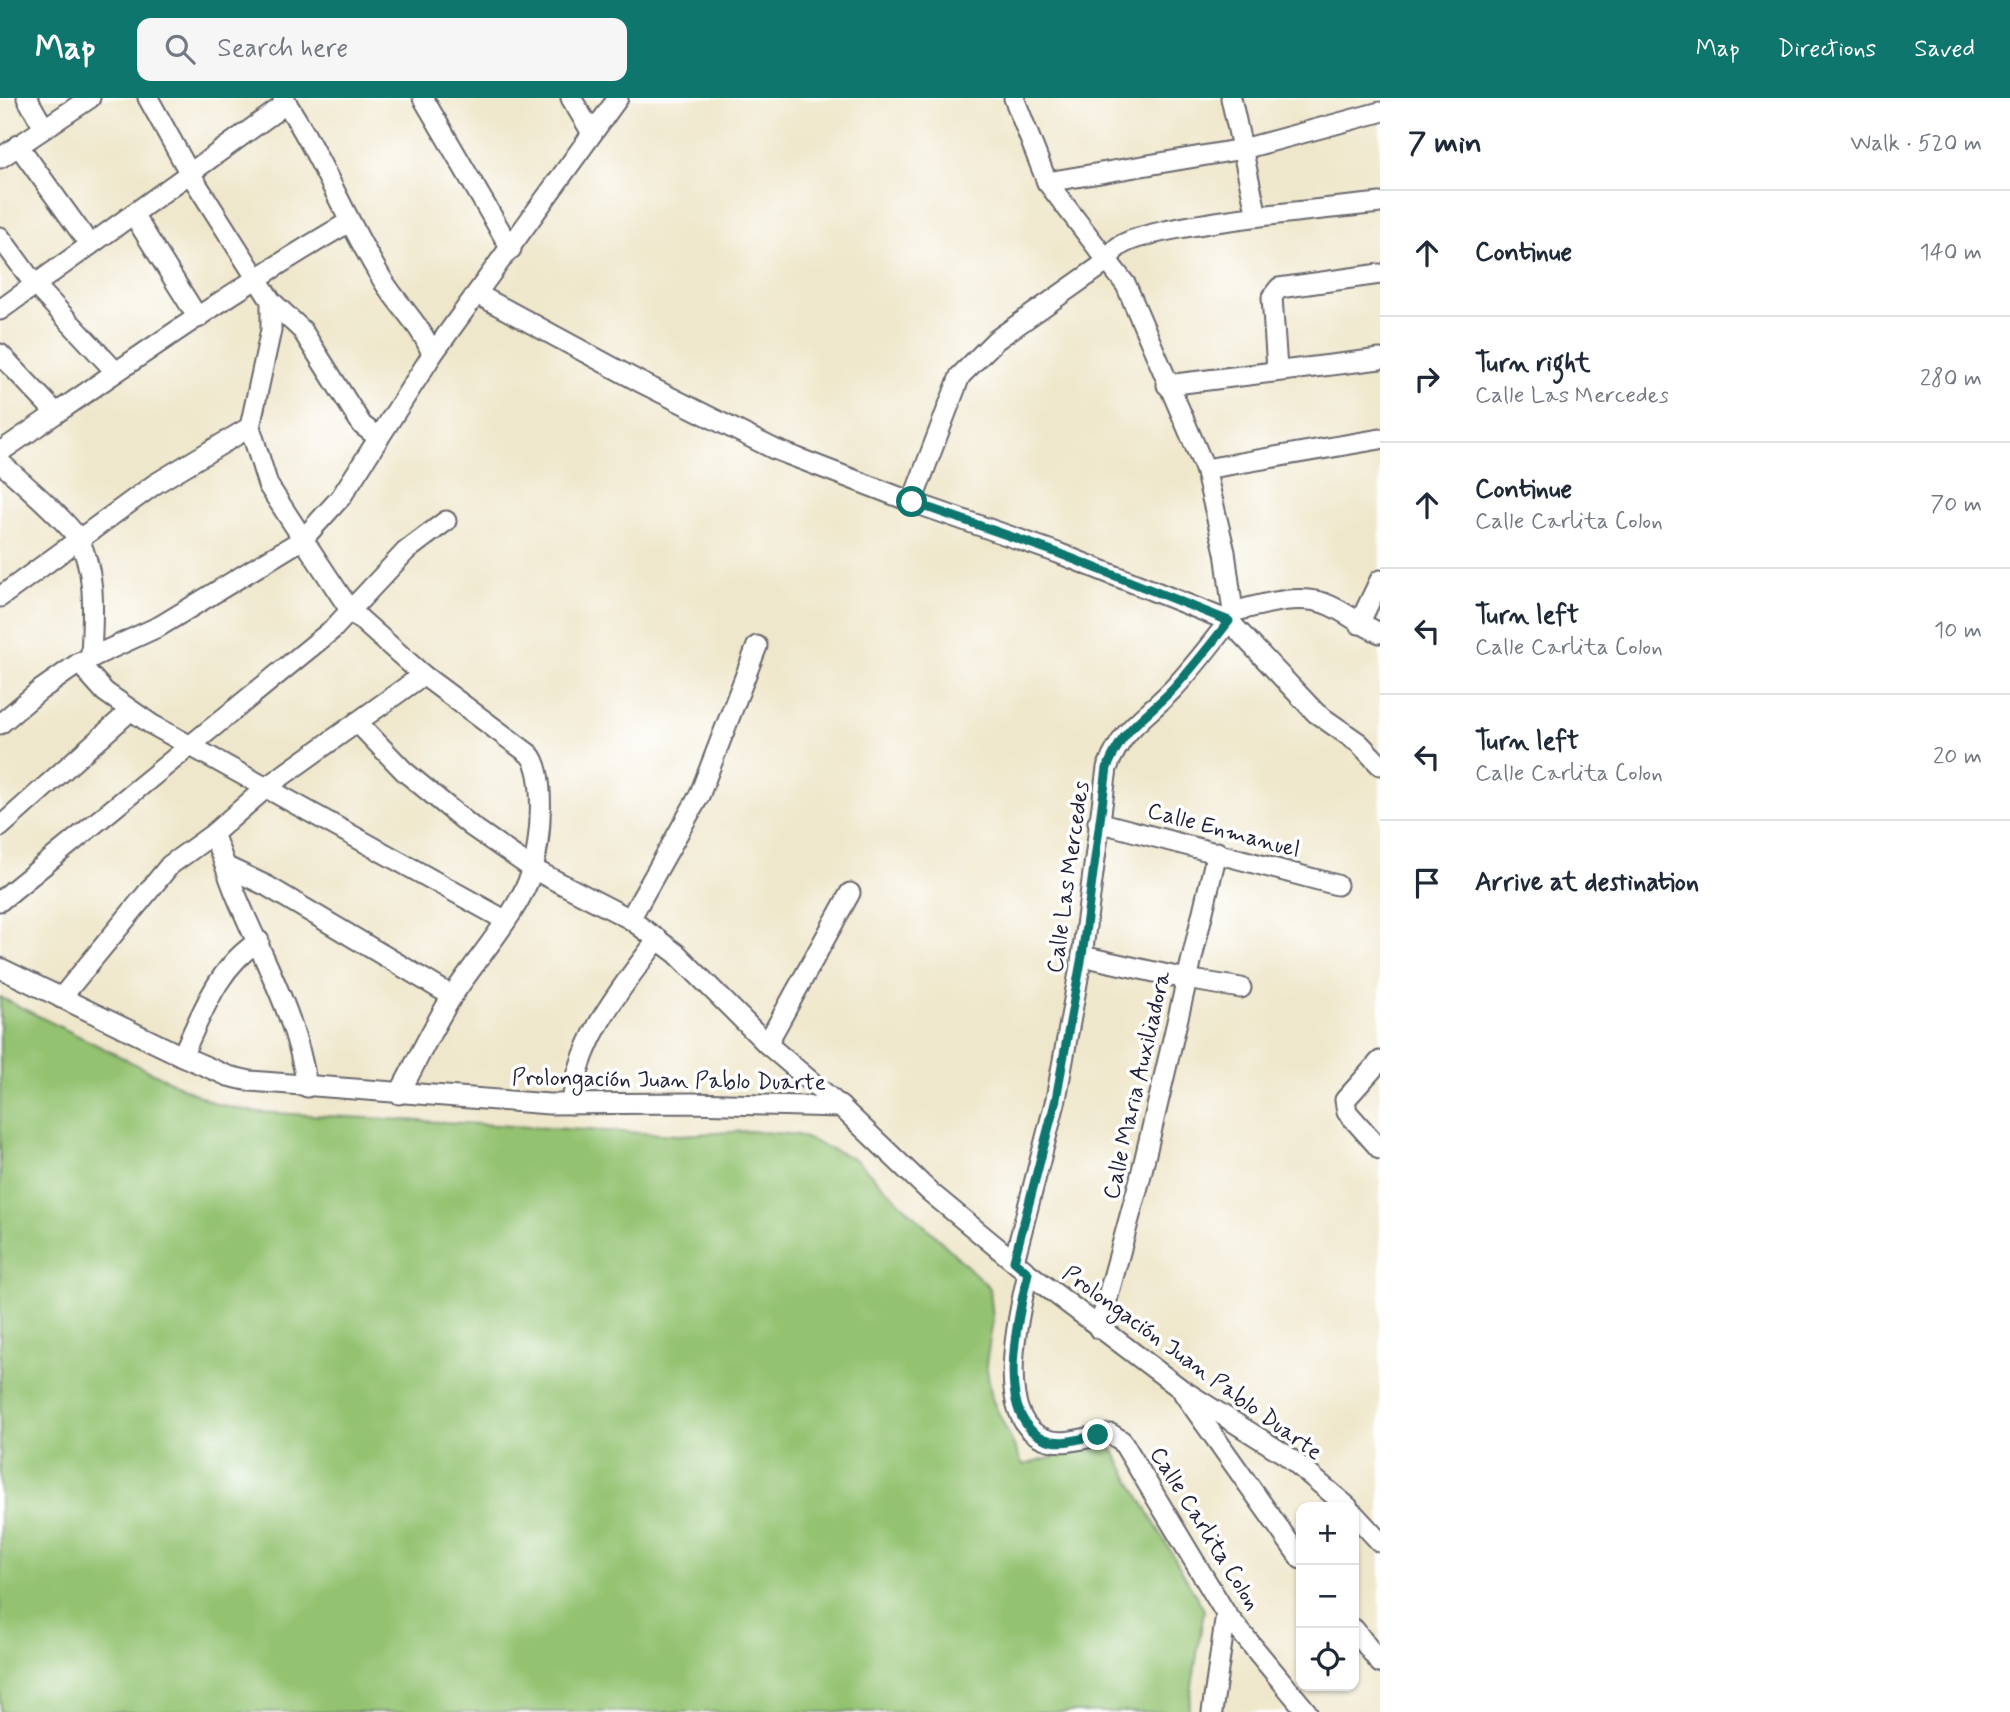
<!DOCTYPE html>
<html lang="en">
<head>
<meta charset="utf-8">
<style>
	:root { --surface:#fff; --page:#f6f6f7; --text:#1f2937; --muted:#747a83; --line:#e0e1e3; --accent:#0f766e }
	body { margin:0; font-family:Mynerve,sans-serif; background:var(--page); color:var(--text) }
	.controls { position:absolute; right:21px; bottom:21px; display:grid; overflow:hidden; border-radius:14px; box-shadow:0 2px 5px #0004 }
	.controls button { width:63px; height:63px; display:grid; place-items:center; padding:0; border:0; border-bottom:2px solid var(--line); background:var(--surface); color:var(--text); font:35px sans-serif }
	.stop { position:absolute; width:21px; height:21px; margin:-16px; border:5px solid #0f766e; border-radius:50%; background:#fff }
	.stop.end { background:#0f766e; border-color:#fff; box-shadow:0 2px 7px #0008 }
	.list { margin:0; padding:0; list-style:none }
	h2 { display:flex; justify-content:space-between; align-items:center; height:91px; margin:0; padding:0 28px; font-size:30px }
	h2 small { font-size:23px; font-weight:400; color:var(--muted) }
	.list li { display:grid; grid-template-columns:46px 1fr auto; gap:21px; align-items:center; box-sizing:border-box; height:126px; padding:0 28px; border-top:2px solid var(--line) }
	.list b { display:block; font-size:26px; white-space:nowrap }
	.list p { margin:0; font-size:23px; white-space:nowrap; color:var(--muted) }
	.list em { font-size:23px; font-style:normal; color:var(--muted) }
	.icon { flex:none; width:38px; height:38px; fill:none; stroke:currentColor; stroke-width:2; stroke-linecap:round; stroke-linejoin:round }
	.map { position:relative; flex:none; width:1380px; height:1614px; overflow:hidden }
	header { display:flex; align-items:center; gap:42px; box-sizing:border-box; height:98px; padding:0 35px; background:var(--accent); color:#fff }
	header strong { font-size:33px }
	nav { display:flex; gap:38px; margin-inline-start:auto; font-size:24px }
	.search { width:490px; height:63px; background:var(--page); display:flex; align-items:center; gap:18px; box-sizing:border-box; padding:0 24px; border-radius:14px; color:var(--muted); font-size:26px }
	main { display:flex }
	aside { flex:1; background:var(--surface) }
	.map>svg:first-child { display:block }
	.green { fill:#93c270; stroke:#5a7256; stroke-width:2 }
	.lines { fill:none; stroke-linecap:round; stroke-linejoin:round }
	.street-casing { stroke:#6a676d; stroke-width:23 }
	.street { stroke:#fff; stroke-width:19 }
	.route { stroke:#0f766e; stroke-width:9 }
	.labels { text-anchor:middle; stroke-width:7; stroke-linejoin:round; paint-order:stroke }
	.street-label { font-size:23px; fill:#22223b; stroke:#fff }
</style>
</head>
<body>
<header>
<strong>Map</strong>
<div class="search"><svg class="icon" aria-label="search" viewBox="0 0 24 24"><circle cx="10" cy="10" r="6"/><path d="M15 15l6 6"/></svg>Search here</div>
<nav><a>Map</a><a>Directions</a><a>Saved</a></nav>
</header>
<main>
<div class="map">
<svg width="1380" height="1614" viewBox="0 0 1380 1614">
	<rect width="100%" height="100%" fill="#fff"/>
	<filter id="ink" filterUnits="userSpaceOnUse"><feTurbulence type="fractalNoise" baseFrequency=".0143" numOctaves="2"/><feDisplacementMap in="SourceGraphic" scale="14" xChannelSelector="R" yChannelSelector="G"/><feConvolveMatrix kernelMatrix="1 2 1 2 8 2 1 2 1" color-interpolation-filters="sRGB"/></filter>
	<filter id="wash" filterUnits="userSpaceOnUse"><feTurbulence type="fractalNoise" baseFrequency=".00686" numOctaves="4" result="noise"/><feDisplacementMap in="SourceGraphic" scale="28" xChannelSelector="R" yChannelSelector="G"/><feGaussianBlur stdDeviation="1.57" result="paint"/><feColorMatrix in="noise" values="0 0 0 0 0 0 0 0 0 0 0 0 0 0 0 0 0 1.4 0 .05"/><feComposite in="paint" operator="in"/></filter>
	<g filter="url(#wash)">
		<rect width="100%" height="100%" fill="#efe7cb"/>
		<polygon class="green" points="0,899 216,1006 255,1014 680,1037 750,1033 798,1037 855,1061 990,1190 993,1222 986,1266 992,1301 1023,1367 1109,1345 1204,1512 1188,1614 0,1614"/>
	</g>
	<g filter="url(#ink)">
		<g class="lines">
			<defs>
				<g id="street">
					<polyline points="27,0 44,30"/>
					<path d="M283 0C321 57 346 123 382 181 397 206 424 230 432 257"/>
					<polyline points="423,0 511,151"/>
					<polyline points="571,0 592,35"/>
					<polyline points="1014,0 1047,84 1126,187 1205,371 1225,454 1233,514"/>
					<polyline points="1231,0 1257,118"/>
					<polyline points="18,47 90,147"/>
					<polyline points="0,60 90,0"/>
					<polyline points="1047,84 1243,51 1380,14"/>
					<polyline points="133,116 198,220"/>
					<polyline points="0,139 35,187 115,273"/>
					<polyline points="477,196 640,284 774,351 912,404 1058,455 1229,523 1316,615 1359,645 1380,667"/>
					<polyline points="271,203 302,232 362,327 379,340"/>
					<polyline points="0,212 287,5"/>
					<polyline points="0,256 56,315"/>
					<polyline points="1277,271 1272,199 1279,190 1380,176"/>
					<polyline points="1167,287 1380,261"/>
					<path d="M0 354C115 275 229 194 349 124"/>
					<path d="M0 364C19 382 67 422 78 441 98 476 92 522 91 560"/>
					<polyline points="1205,371 1380,341"/>
					<path d="M912 404 960 278 996 242 1108 163C1110 159 1113 153 1117 150 1143 126 1336 110 1380 105"/>
					<polyline points="0,499 155,386 250,329"/>
					<polyline points="1359,526 1380,482"/>
					<polyline points="79,565 105,594 151,626 505,822"/>
					<polyline points="357,624 404,673 471,728 533,771 630,821 677,856 767,946 841,1009"/>
					<polyline points="0,626 39,593 79,565 160,528 303,441 268,387 250,329 271,232 271,203 189,74 148,0"/>
					<polyline points="1098,724 1337,787"/>
					<polyline points="0,729 130,613"/>
					<path d="M213 736C221 755 227 774 234 792 261 858 297 918 307 989"/>
					<polyline points="227,769 267,788 452,898"/>
					<polyline points="0,803 333,531 406,453 446,423"/>
					<polyline points="630,821 699,698 757,548"/>
					<polyline points="1082,858 1186,881 1241,890"/>
					<polyline points="0,870 182,958 228,978 250,983 549,1006 692,1005 841,1009 930,1094 1028,1175 1181,1291 1286,1357 1348,1409"/>
					<polyline points="61,900 170,767 213,736 268,688 423,577"/>
					<polyline points="767,946 850,795"/>
					<path d="M182 958C202 916 218 868 259 843"/>
					<polyline points="1380,963 1345,1002 1347,1014 1380,1051"/>
					<path d="M399 996C417 963 433 928 453 897 477 860 521 812 533 770 540 746 547 674 529 656L423 577 350 512 303 441 341 399 432 257 618 0"/>
					<path d="M572 1006C578 941 620 892 658 841"/>
					<path d="M1014 1163 1056 1001 1082 858 1107 670C1125 627 1143 622 1173 591 1193 570 1211 546 1229 523L1233 514C1263 506 1302 494 1331 508 1348 516 1363 528 1380 535"/>
					<path d="M1028 1175C1019 1215 991 1326 1048 1342 1068 1348 1091 1337 1111 1336L1122 1343 1226 1516 1307 1614"/>
					<polyline points="1099,1231 1140,1081 1217,754"/>
					<polyline points="1184,1296 1301,1461"/>
					<polyline points="1354,1416 1380,1444"/>
					<polyline points="1354,1531 1380,1565"/>
					<polyline points="1212,1614 1226,1516"/>
				</g>
			</defs>
			<use href="#street" class="street-casing"/>
			<use href="#street" class="street"/>
		</g>
	</g>
	<g class="lines" filter="url(#ink)">
		<path class="route" d="M912 404 1058 455 1229 523C1211 546 1193 570 1173 591 1143 622 1125 627 1107 670L1082 858 1056 1001 1014 1163 1028 1175C1019 1216 992 1320 1045 1341 1062 1348 1082 1340 1098 1337"/>
	</g>
	<g class="labels">
		<g class="street-label">
			<text transform="translate(1224 731) rotate(15)" y="8">Calle Enmanuel</text>
			<text transform="translate(1067 779) rotate(-82)" y="8">Calle Las Mercedes</text>
			<text transform="translate(669 981) rotate(1)" y="8">Prolongación Juan Pablo Duarte</text>
			<text transform="translate(1136 987) rotate(-77)" y="8">Calle Maria Auxiliadora</text>
			<text transform="translate(1193 1264) rotate(36)" y="8">Prolongación Juan Pablo Duarte</text>
			<text transform="translate(1206 1430) rotate(58)" y="8">Calle Carlita Colon</text>
		</g>
	</g>
</svg>
<div class="controls">
<button>+</button>
<button>−</button>
<button><svg class="icon" aria-label="locate" viewBox="0 0 24 24"><circle cx="12" cy="12" r="6"/><path d="M12 2v4M12 18v4M2 12h4M18 12h4"/></svg></button>
</div>
<div class="stop" style="left:912px;top:404px"></div>
<div class="stop end" style="left:1098px;top:1337px"></div>
</div>
<aside>
<h2>7 min<small>Walk · 520 m</small></h2>
<ul class="list">
<li><svg class="icon" aria-label="ahead" viewBox="0 0 24 24"><path d="M12 20V5M6 11l6-6 6 6"/></svg><div><b>Continue</b></div><em>140 m</em></li>
<li><svg class="icon" aria-label="right" viewBox="0 0 24 24"><path d="M7 20v-9h11M14 6l5 5-5 5"/></svg><div><b>Turn right</b><p>Calle Las Mercedes</p></div><em>280 m</em></li>
<li><svg class="icon" aria-label="ahead" viewBox="0 0 24 24"><path d="M12 20V5M6 11l6-6 6 6"/></svg><div><b>Continue</b><p>Calle Carlita Colon</p></div><em>70 m</em></li>
<li><svg class="icon" aria-label="left" viewBox="0 0 24 24"><path d="M17 20v-9H6M10 6l-5 5 5 5"/></svg><div><b>Turn left</b><p>Calle Carlita Colon</p></div><em>10 m</em></li>
<li><svg class="icon" aria-label="left" viewBox="0 0 24 24"><path d="M17 20v-9H6M10 6l-5 5 5 5"/></svg><div><b>Turn left</b><p>Calle Carlita Colon</p></div><em>20 m</em></li>
<li><svg class="icon" aria-label="arrive" viewBox="0 0 24 24"><path d="M6 21V4h12l-3 4 3 4H6"/></svg><div><b>Arrive at destination</b></div></li>
</ul>
</aside>
</main>
</body>
</html>
